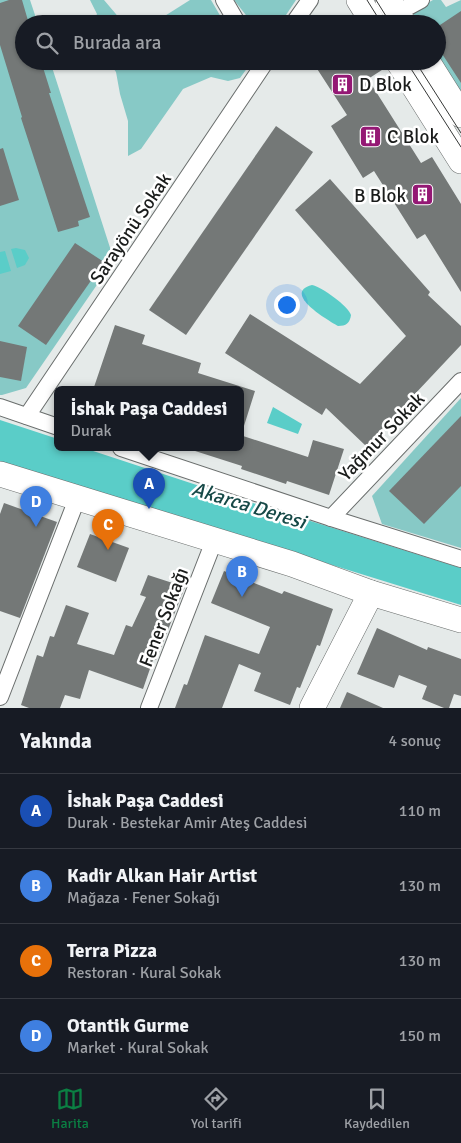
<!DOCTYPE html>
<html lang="tr">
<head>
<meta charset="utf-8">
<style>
	:root { --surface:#171b24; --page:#242831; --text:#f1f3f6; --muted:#9ea1a6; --line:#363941; --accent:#0b8043 }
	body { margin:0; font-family:Signika,sans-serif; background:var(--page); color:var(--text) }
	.you { position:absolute; left:286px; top:304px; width:18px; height:18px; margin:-12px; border:4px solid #fff; border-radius:50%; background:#1a73e8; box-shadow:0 0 0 8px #1a73e833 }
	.badge { display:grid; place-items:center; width:32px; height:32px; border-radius:50%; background:var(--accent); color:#fff; font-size:16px; font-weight:700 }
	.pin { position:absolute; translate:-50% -41px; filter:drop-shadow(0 1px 2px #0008) }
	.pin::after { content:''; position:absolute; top:26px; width:18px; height:15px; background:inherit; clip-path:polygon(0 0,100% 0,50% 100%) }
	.popup { position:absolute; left:54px; top:386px; width:190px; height:65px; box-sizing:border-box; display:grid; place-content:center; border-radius:8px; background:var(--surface); filter:drop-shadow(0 1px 4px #0005); font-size:16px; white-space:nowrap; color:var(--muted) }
	.popup b { font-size:19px; color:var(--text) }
	.popup::after { content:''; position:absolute; left:50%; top:100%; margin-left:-10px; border:10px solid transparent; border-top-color:var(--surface) }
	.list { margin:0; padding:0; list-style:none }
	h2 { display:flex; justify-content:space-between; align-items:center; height:65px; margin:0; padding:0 20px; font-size:21px }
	h2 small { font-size:16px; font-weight:400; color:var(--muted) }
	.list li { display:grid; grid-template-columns:32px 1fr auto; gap:15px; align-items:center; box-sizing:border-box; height:75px; padding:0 20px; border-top:1px solid var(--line) }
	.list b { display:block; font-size:19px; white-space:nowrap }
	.list p { margin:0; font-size:16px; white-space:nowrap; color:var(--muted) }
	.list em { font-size:16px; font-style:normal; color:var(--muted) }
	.icon { flex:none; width:28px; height:28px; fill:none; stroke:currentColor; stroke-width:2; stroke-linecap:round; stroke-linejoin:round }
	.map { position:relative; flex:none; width:461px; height:708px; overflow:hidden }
	.search { position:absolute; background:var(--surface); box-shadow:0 1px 4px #0004; left:15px; right:15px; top:15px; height:55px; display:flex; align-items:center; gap:12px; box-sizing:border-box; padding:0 18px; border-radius:28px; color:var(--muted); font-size:19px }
	.sheet { height:365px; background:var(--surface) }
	nav { display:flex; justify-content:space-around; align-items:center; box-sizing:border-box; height:70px; border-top:1px solid var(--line); background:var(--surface); font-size:14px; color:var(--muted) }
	nav a { display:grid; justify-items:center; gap:2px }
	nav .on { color:var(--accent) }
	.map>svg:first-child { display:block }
	.green { fill:#87c9c6 }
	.water { fill:#5acdc8 }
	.building { fill:#747877 }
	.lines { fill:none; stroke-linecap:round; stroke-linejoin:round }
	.minor-casing { stroke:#6a6e6d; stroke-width:18 }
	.primary-casing { stroke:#6a6e6d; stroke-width:26 }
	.minor { stroke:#fff; stroke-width:16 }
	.primary { stroke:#fff; stroke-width:25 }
	.tram { stroke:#353736; stroke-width:1 }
	.labels { text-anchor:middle; stroke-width:5; stroke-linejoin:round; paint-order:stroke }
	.poi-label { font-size:19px; fill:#1a1c1b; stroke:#fff; text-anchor:start }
	.street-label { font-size:19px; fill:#1a1c1b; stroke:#fff }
	.water-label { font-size:20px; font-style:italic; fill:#164947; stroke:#fff }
</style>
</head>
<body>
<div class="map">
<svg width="461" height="708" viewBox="0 0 461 708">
	<rect width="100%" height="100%" fill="#e5eae9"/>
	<g class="green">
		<polygon points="0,0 30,0 38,24 24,24 24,61 50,61 114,260 26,388 2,395 0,395"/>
		<polygon points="90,0 104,0 121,20 137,19 143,24 92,24 97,14"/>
		<polygon points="190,0 211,0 225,24 152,24"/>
		<polygon points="234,0 296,0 280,24 253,24"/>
		<polygon points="433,0 441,0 446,7 461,0 461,97 437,60 437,24 414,24 412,20 415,10"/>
		<polygon points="108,61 247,61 248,67 240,78 228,81 211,77 183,89 141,149 128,156 128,121 120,94 116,72"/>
		<polygon points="461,398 461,548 382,524 372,496"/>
	</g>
	<g class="water">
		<polygon points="16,248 25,250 29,258 25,265 17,268 11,249"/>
		<polygon points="5,251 11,271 0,274 0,252"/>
		<path d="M312 285C322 287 348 306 351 315 350 323 346 326 338 326 329 321 281 293 312 285Z"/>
		<polygon points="273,407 302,424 298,434 267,423"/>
		<polygon points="0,420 58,439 58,448 84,448 224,494 461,568 461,605 0,462"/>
	</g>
	<g class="building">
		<polygon points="9,0 22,0 29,24 24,24 24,61 41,61 51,93 49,93 90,217 78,221 79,226 58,232 21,118 22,117 0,45 0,3"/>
		<polygon points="461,11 461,83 437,46 437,41 442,38 437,31 437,27"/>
		<polygon points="312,61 384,61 385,68 368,79 421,163 432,157 461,204 461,292 425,234 417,239 374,171 363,178 331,126 347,115"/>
		<polygon points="276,126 313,152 186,335 149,310"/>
		<polygon points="3,148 19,200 0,206 0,149"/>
		<polygon points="330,179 430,292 428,295 461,326 461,345 366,446 326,408 322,415 225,353 250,314 360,384 406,336 295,210"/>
		<polygon points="75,243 104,262 46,345 18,326"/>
		<polygon points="115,325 145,335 142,344 201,363 198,373 255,391 243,429 240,429 240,390 179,390 165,386 165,390 93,390"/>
		<polygon points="0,341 27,347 21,381 0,377"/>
		<polygon points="461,416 461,486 424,524 389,491"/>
		<polygon points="240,435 308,457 313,440 344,449 329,495 287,481 286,484 241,469 242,466 192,450 192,448 240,448"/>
		<polygon points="4,503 57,522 20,618 0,611 0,514"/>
		<polygon points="90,534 129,548 116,582 77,567"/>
		<polygon points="224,571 282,594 284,591 333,609 320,646 317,645 300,688 297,687 290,705 254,691 261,673 239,664 222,708 175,708 184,684 187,685 205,635 259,654 270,627 211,603"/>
		<polygon points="148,575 185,587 156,660 153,660 143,689 89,670 80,699 65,695 60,708 29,708 21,705 37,655 43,657 50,636 54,637 66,605 89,613 77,644 114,655 126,625 132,627 146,597 140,595"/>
		<polygon points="377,628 427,650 428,647 461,659 461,696 454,694 449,708 444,708 422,699 427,686 399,675 394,688 357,674"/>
		<polygon points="347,692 354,695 383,708 340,708"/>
	</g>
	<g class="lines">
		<defs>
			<g id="minor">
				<polyline points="224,0 238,24"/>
				<polyline points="397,13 421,0"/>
				<polyline points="293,24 310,0"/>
				<polyline points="0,407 58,427"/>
				<polyline points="27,416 266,61"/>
				<polyline points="121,448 331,518 461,559"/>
				<polyline points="331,518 461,381"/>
				<polyline points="0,697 77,499"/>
				<polyline points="149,708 214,541"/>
			</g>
			<g id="primary">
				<polyline points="359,0 374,24"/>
				<polyline points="388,0 404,24"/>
				<polyline points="398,61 461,161"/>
				<polyline points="427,61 461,115"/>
				<polyline points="0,474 292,564 371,593 461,620"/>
				<polyline points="312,708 371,593"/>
			</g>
		</defs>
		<use href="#minor" class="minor-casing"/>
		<use href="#primary" class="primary-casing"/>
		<use href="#minor" class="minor"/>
		<use href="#primary" class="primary"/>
		<g class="tram">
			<polyline points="367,0 382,24"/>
			<polyline points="376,0 391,24"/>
			<polyline points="406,61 461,147"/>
			<polyline points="415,61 461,133"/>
		</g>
	</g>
	<defs>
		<symbol id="building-square" viewBox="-11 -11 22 22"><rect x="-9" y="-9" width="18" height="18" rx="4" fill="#941874" stroke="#fff"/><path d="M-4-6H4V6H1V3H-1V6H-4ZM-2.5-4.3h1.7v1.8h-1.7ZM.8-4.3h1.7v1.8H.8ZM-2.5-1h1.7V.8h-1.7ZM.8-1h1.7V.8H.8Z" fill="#fff"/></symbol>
	</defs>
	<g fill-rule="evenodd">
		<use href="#building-square" x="330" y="72" width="25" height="25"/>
		<use href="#building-square" x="358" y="124" width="25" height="25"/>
		<use href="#building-square" x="410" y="182" width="25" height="25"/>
	</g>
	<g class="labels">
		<g class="poi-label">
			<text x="359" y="91">D Blok</text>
			<text x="387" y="143">C Blok</text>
			<text x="406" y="202" text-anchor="end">B Blok</text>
		</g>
		<g class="street-label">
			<text transform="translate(130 228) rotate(-56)" y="7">Sarayönü Sokak</text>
			<text transform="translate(381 436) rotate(-46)" y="7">Yağmur Sokak</text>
			<text transform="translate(163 617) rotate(-69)" y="7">Fener Sokağı</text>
		</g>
		<g class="water-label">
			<text transform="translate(249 505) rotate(17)" y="7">Akarca Deresi</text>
		</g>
	</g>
</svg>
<div class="you"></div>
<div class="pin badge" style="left:149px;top:509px;background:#1a4fb4">A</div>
<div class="popup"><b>İshak Paşa Caddesi</b>Durak</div>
<div class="pin badge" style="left:242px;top:597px;background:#3f7fe0">B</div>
<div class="pin badge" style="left:108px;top:550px;background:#e8710a">C</div>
<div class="pin badge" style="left:36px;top:527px;background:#3f7fe0">D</div>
<div class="search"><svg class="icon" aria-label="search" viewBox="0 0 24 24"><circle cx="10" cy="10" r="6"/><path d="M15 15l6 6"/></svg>Burada ara</div>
</div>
<section class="sheet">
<h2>Yakında<small>4 sonuç</small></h2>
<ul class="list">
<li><span class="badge" style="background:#1a4fb4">A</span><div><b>İshak Paşa Caddesi</b><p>Durak · Bestekar Amir Ateş Caddesi</p></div><em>110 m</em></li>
<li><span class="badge" style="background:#3f7fe0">B</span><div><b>Kadir Alkan Hair Artist</b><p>Mağaza · Fener Sokağı</p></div><em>130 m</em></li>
<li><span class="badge" style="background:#e8710a">C</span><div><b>Terra Pizza</b><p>Restoran · Kural Sokak</p></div><em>130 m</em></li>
<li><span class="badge" style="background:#3f7fe0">D</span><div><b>Otantik Gurme</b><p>Market · Kural Sokak</p></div><em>150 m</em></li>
</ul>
</section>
<nav>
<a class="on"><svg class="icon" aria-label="map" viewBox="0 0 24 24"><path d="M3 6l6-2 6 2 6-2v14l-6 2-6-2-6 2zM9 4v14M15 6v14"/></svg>Harita</a>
<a><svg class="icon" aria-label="directions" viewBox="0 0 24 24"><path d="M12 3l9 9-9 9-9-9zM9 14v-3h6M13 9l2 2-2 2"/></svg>Yol tarifi</a>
<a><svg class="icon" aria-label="saved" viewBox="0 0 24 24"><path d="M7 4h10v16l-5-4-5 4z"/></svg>Kaydedilen</a>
</nav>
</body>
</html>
